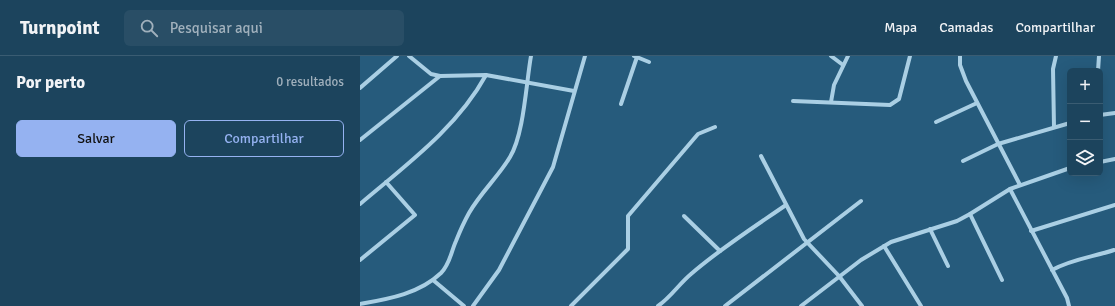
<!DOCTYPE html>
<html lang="pt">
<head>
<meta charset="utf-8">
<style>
	:root { --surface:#1c445d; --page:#294e66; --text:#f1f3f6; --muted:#a0b0bc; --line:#3a5c72; --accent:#95b2f1 }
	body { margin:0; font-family:Signika,sans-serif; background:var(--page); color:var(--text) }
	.controls { position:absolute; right:12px; top:12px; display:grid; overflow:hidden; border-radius:6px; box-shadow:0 4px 16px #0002 }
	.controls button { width:36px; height:36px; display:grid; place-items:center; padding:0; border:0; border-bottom:1px solid var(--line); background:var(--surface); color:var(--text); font:20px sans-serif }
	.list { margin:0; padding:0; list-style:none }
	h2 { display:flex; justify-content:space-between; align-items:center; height:52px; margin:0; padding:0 16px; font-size:17px }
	h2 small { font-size:13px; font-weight:400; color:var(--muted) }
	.actions { display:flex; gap:8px; padding:12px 16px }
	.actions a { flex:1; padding:9px 0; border:1px solid var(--accent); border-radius:6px; text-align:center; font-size:14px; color:var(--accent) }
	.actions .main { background:var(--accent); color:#111 }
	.icon { flex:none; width:22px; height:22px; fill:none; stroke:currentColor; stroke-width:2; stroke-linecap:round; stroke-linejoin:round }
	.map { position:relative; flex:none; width:755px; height:250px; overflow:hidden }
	header { display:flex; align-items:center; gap:24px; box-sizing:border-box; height:56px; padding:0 20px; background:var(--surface); border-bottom:1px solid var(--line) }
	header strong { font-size:19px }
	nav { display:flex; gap:22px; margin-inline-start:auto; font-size:14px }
	.search { width:280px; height:36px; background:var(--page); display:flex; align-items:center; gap:10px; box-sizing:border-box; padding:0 14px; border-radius:6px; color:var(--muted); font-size:15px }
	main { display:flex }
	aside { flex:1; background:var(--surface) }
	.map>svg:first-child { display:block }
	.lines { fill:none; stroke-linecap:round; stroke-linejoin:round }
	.minor { stroke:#aacfe4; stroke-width:4 }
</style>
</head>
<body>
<header>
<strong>Turnpoint</strong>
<div class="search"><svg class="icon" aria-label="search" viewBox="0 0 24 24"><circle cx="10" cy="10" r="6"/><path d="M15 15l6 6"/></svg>Pesquisar aqui</div>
<nav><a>Mapa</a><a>Camadas</a><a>Compartilhar</a></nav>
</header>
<main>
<aside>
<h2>Por perto<small>0 resultados</small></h2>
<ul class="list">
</ul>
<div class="actions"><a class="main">Salvar</a><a>Compartilhar</a></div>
</aside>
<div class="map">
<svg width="755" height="250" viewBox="0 0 755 250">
	<rect width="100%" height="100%" fill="#265b7c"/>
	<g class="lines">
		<g class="minor">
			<polyline points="49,0 71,18 80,20 126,19 214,35"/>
			<polyline points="274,0 289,6"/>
			<polyline points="471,0 483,9"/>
			<polyline points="600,0 600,9 606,25 660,129"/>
			<polyline points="738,15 739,0"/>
			<polyline points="0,32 37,0"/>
			<polyline points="433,45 530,49 539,43 550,0"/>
			<polyline points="471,46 474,29 488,0"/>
			<polyline points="261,48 277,1"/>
			<polyline points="740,59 755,57"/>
			<polyline points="576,66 617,47"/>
			<polyline points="694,71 693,13 696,0"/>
			<polyline points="0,84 80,20"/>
			<polyline points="401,100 444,183 479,220 502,250"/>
			<polyline points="603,105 638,88 710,67"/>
			<polyline points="740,106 755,103"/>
			<polyline points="650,133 707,242 709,250"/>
			<path d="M0 148C46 109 97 72 126 19"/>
			<polyline points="610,158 642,224"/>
			<polyline points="324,160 360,195"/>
			<polyline points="570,173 588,210"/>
			<polyline points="671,175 755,149"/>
			<polyline points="524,190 561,250"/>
			<polyline points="0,204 55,159 26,126"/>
			<path d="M692 214C712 203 733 201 754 194"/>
			<polyline points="73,224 104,250"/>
			<path d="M0 248C28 243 59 238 81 217 90 208 91 196 96 185 100 175 104 166 109 157 121 136 139 120 150 101 164 78 166 28 171 0"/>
			<polyline points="113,250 139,214 193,111 225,0"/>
			<polyline points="211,250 268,193 268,160 338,78 355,71"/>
			<path d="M298 250C311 241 319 228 331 218 361 192 394 171 426 149"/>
			<polyline points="365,250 501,145"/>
			<polyline points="441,250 501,204 531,186 597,165 610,158 650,133 710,112"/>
		</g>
	</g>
</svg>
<div class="controls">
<button>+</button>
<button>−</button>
<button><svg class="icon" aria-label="layers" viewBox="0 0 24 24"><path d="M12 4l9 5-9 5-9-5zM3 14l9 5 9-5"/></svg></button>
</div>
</div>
</main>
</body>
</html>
